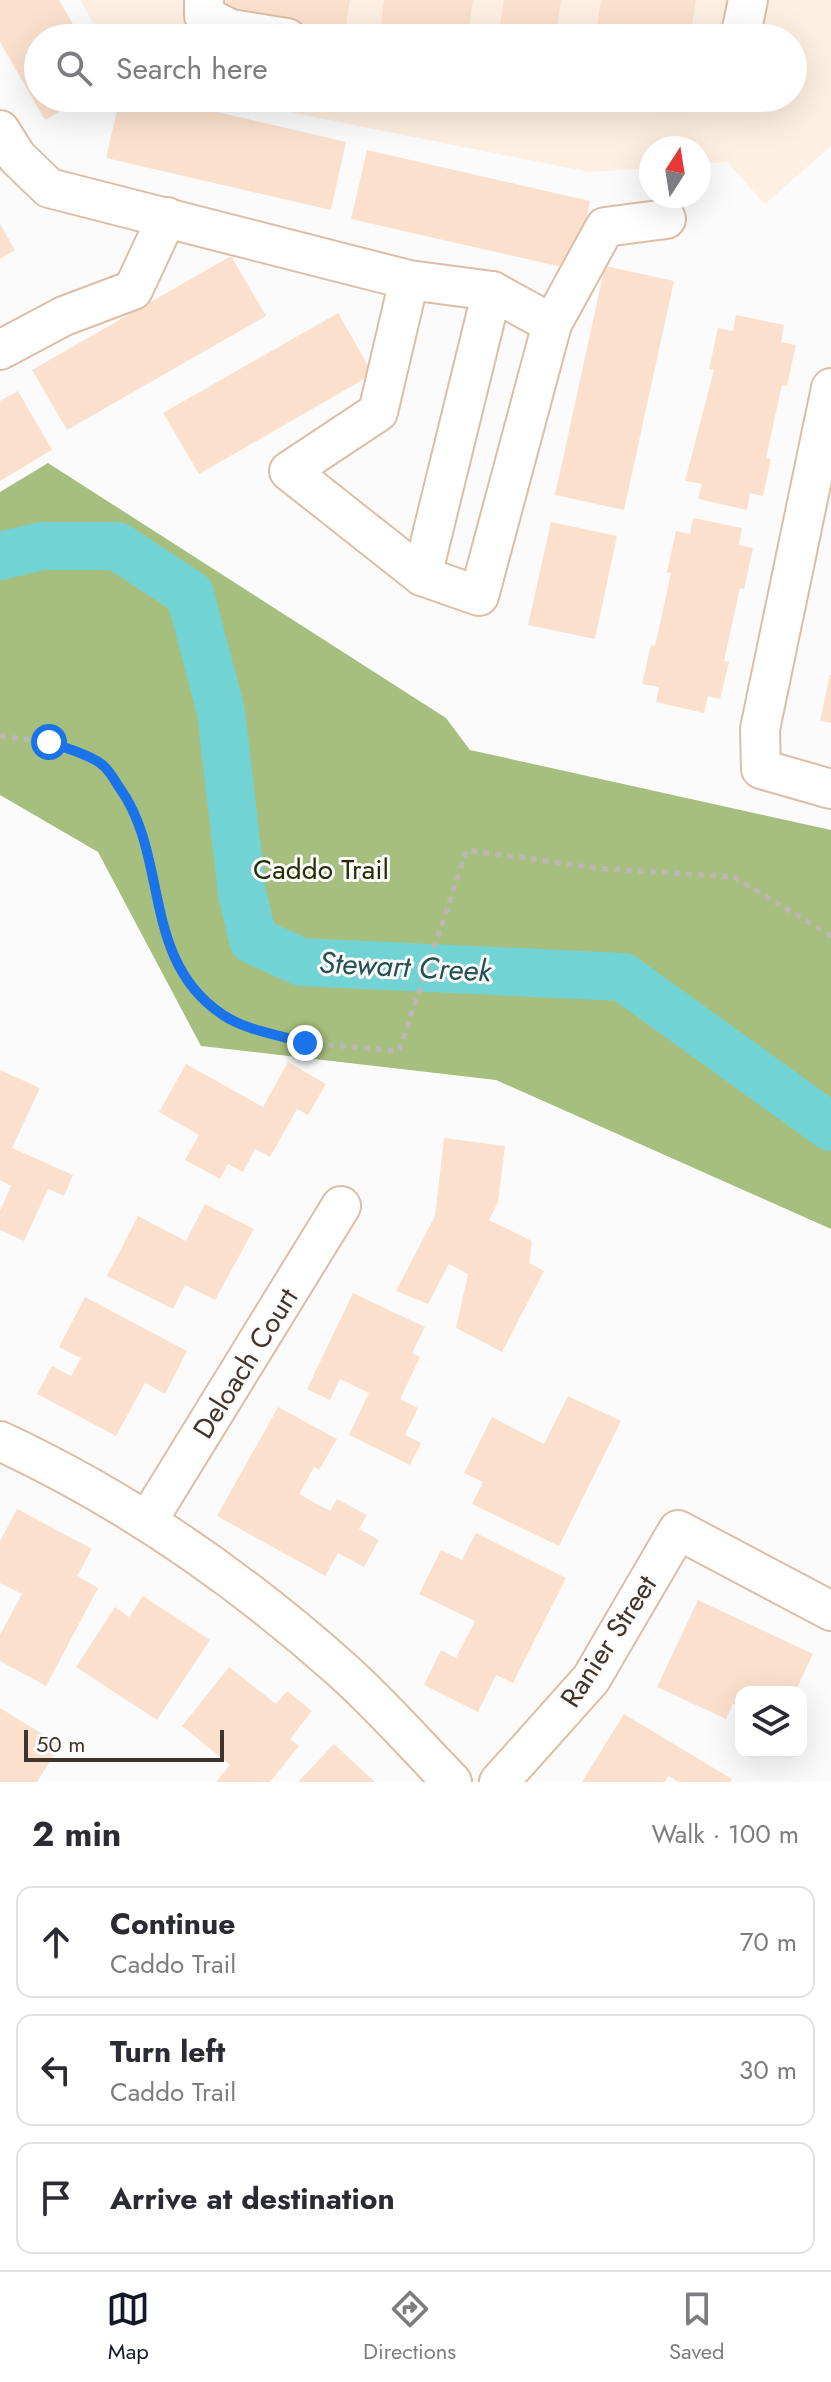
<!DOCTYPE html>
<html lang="en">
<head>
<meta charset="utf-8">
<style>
	:root { --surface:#fff; --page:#f2f2f3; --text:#2b2b33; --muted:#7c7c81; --line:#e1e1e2; --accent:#111827 }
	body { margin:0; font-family:Jost,sans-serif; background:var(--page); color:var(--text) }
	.controls { position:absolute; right:24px; bottom:24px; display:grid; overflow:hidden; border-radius:16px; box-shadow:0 8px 32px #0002 }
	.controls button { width:72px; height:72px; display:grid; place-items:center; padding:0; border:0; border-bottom:2px solid var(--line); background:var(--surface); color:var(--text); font:40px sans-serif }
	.compass { position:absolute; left:639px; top:136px; width:72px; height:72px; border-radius:50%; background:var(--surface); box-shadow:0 8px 32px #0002; rotate:12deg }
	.scale { position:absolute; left:24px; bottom:20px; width:200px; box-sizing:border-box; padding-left:8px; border:4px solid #41342a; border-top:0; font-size:22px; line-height:28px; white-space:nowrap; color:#41342a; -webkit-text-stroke:6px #fbfbfb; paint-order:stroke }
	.stop { position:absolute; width:24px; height:24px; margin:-18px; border:6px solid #1a73e8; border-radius:50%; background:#fff }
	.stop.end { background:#1a73e8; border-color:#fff; box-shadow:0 2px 8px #0008 }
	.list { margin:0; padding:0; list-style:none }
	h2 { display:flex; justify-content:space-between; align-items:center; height:104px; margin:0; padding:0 32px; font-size:34px }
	h2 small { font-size:26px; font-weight:400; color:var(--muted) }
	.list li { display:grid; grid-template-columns:52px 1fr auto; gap:24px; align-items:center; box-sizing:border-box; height:112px; margin:0 16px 16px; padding:0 16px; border:2px solid var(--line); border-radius:16px }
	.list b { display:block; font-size:30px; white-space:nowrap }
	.list p { margin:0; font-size:26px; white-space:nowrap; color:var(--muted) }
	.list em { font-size:26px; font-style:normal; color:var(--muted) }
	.icon { flex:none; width:44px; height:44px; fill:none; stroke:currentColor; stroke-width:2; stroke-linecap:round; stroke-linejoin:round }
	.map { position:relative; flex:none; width:831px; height:1782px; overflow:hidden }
	.search { position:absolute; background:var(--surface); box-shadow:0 8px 32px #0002; left:24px; right:24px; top:24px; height:88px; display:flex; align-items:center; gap:20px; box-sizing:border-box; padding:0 28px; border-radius:44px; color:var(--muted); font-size:30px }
	.sheet { height:488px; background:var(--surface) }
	nav { display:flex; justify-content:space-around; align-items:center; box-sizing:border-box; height:112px; border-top:2px solid var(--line); background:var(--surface); font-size:22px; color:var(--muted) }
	nav a { display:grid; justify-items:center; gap:4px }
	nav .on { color:var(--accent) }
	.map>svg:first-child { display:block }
	.commercial { fill:#fdefe1 }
	.forest { fill:#a7bf7e }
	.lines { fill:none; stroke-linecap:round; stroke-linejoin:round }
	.river { stroke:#72d3d5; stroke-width:48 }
	.building { fill:#fbe1cd }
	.minor-casing { stroke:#ddbea5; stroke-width:42 }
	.path { stroke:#bbb7b3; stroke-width:5; stroke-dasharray:6 6; stroke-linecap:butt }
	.minor { stroke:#fff; stroke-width:38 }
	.route { stroke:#1a73e8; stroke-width:10 }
	.labels { text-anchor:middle; stroke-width:6; stroke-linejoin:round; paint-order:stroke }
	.park-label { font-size:28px; fill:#223000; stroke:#fbfbfb }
	.street-label { font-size:28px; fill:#41342a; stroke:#fbfbfb }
	.water-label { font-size:30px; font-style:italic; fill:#255152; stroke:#fbfbfb }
</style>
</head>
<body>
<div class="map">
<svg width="831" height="1782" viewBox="0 0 831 1782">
	<rect width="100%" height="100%" fill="#fbfbfb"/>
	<polygon class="commercial" points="80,0 831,0 831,146 765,204 727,162 699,164 699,148 651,148 651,168 589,172 219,98 793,98 793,38 102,38"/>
	<polygon class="forest" points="48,463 446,718 470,750 831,830 831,1229 496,1080 201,1046 98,852 0,795 0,492"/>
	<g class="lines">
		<polyline class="river" points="0,556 42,546 117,546 190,594 221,712 242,893 253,940 301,962 623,977 831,1127"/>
	</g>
	<g class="building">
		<polygon points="0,0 59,0 81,38 38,38 38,98 83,98 45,120 0,42"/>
		<polygon points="226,0 350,0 345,32 224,12"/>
		<polygon points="384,0 473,0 467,38 413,38 380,33"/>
		<polygon points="504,0 561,0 555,38 498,38"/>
		<polygon points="601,0 696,0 690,38 595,38"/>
		<polygon points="120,98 157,98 346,142 331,210 106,158"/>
		<polygon points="367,150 590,201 575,270 351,219"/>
		<polygon points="0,224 15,250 0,259"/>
		<polygon points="231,256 266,316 67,430 32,370"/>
		<polygon points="605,266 674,281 624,510 555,495"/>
		<polygon points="338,313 373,374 199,474 163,413"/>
		<polygon points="736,315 784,325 781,342 796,345 787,386 782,385 766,458 771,459 763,496 750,493 747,510 698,499 702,484 685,481 714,370 709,369 718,328 733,331"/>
		<polygon points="18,391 52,450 0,481 0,401"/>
		<polygon points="693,518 742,528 739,545 753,548 744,589 740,588 724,661 729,662 720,699 708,696 704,713 656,702 659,687 642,684 651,645 655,646 671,573 667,572 676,531 690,534"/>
		<polygon points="551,522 617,536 595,639 528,625"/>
		<polygon points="830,675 831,675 831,723 820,721"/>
		<polygon points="288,1062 326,1084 308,1115 297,1109 270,1157 255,1149 243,1172 228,1164 220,1179 185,1160 199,1135 159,1112 186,1064 263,1107"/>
		<polygon points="0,1070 40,1088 12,1148 73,1175 64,1196 48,1189 24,1241 0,1230 0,1211 11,1186 0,1180"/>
		<polygon points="444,1138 505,1146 498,1202 489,1220 532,1241 529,1263 544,1271 502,1352 456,1328 468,1274 449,1264 428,1304 396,1291 435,1216"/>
		<polygon points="205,1204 254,1229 215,1300 185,1285 173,1309 107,1276 138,1216 186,1241"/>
		<polygon points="353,1293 425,1327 412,1353 420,1357 400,1399 418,1408 405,1435 421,1443 410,1465 349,1435 369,1393 340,1379 330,1400 307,1389"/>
		<polygon points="85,1297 187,1351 165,1394 145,1383 116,1436 37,1394 52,1366 71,1376 81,1358 59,1347"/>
		<polygon points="568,1396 621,1421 559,1546 472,1504 483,1482 464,1473 492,1417 544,1444"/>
		<polygon points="278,1407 337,1439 319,1470 314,1467 299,1494 330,1511 337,1499 367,1515 359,1529 379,1540 364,1567 338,1553 325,1576 217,1516"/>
		<polygon points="17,1509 92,1549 77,1576 98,1588 46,1686 0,1661 0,1635 22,1594 0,1583 0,1541"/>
		<polygon points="476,1533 566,1578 513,1683 496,1675 478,1712 424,1685 441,1650 456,1658 475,1621 419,1594 441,1550 462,1560"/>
		<polygon points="143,1596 210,1640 157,1720 76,1667 115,1607 129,1617"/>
		<polygon points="698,1600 813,1654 795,1692 741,1692 741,1708 733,1704 726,1719 657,1687"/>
		<polygon points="229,1667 276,1704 287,1691 312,1711 290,1739 299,1746 270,1782 216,1782 230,1765 182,1726"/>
		<polygon points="0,1708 60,1745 37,1782 0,1782"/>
		<polygon points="624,1714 732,1779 730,1782 678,1782 668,1776 665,1782 582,1782"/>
		<polygon points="334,1744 375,1782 298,1782"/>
	</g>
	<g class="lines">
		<defs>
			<g id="minor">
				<polyline points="204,0 204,16 231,29 287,38"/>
				<polyline points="740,38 748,0"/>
				<polyline points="0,130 17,157 49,188 409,280 492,291 552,324 479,596 422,576 289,471 378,412 409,280"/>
				<polyline points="552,324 605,227 666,219"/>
				<polyline points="0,350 64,316 133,290 167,217"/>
				<polyline points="831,388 760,729 761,769 831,789"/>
				<polyline points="422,576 492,291"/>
				<path d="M0 1441C125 1499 239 1578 342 1670 381 1705 416 1745 452 1782"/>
				<polyline points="148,1520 341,1206"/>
				<polyline points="499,1782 591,1679 678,1530 831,1611"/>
			</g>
		</defs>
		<use href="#minor" class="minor-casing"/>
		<polyline class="path" points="0,736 49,742 102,763 136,809 147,846 155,900 170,946 189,985 224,1017 305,1043 399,1051 467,850 596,868 734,877 831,936"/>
		<use href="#minor" class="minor"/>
	</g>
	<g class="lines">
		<path class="route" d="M49 742C65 748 86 753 100 763 108 768 114 779 119 787 170 857 140 960 223 1015 245 1030 280 1035 305 1043"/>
	</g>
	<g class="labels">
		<g class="park-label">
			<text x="321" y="879">Caddo Trail</text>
		</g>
		<g class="street-label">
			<text transform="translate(245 1363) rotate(-58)" y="10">Deloach Court</text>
			<text transform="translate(608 1641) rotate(-57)" y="10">Ranier Street</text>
		</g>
		<g class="water-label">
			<text transform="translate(405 967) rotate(3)" y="10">Stewart Creek</text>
		</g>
	</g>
</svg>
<div class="controls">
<button><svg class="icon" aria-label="layers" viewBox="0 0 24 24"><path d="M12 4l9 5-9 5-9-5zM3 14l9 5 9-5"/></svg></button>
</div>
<svg class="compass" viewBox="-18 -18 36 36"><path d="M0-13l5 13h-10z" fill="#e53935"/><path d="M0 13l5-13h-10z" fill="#7c7c81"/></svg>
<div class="scale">50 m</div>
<div class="stop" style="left:49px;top:742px"></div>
<div class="stop end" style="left:305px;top:1043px"></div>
<div class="search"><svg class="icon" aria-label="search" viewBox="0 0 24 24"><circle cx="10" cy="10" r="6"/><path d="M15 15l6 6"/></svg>Search here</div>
</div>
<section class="sheet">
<h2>2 min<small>Walk · 100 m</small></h2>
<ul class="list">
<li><svg class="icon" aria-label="ahead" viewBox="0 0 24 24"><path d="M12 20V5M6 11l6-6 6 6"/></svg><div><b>Continue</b><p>Caddo Trail</p></div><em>70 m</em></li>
<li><svg class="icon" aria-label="left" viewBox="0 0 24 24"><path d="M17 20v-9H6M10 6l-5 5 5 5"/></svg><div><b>Turn left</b><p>Caddo Trail</p></div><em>30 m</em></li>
<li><svg class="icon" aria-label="arrive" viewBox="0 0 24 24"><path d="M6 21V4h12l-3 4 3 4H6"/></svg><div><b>Arrive at destination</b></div></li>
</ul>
</section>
<nav>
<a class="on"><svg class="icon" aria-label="map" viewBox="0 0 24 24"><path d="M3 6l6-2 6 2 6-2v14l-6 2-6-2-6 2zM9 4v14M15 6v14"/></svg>Map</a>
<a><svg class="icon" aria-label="directions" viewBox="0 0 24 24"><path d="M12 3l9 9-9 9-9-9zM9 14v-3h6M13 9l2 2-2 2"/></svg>Directions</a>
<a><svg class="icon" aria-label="saved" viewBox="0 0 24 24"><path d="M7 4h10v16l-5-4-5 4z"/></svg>Saved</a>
</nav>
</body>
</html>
